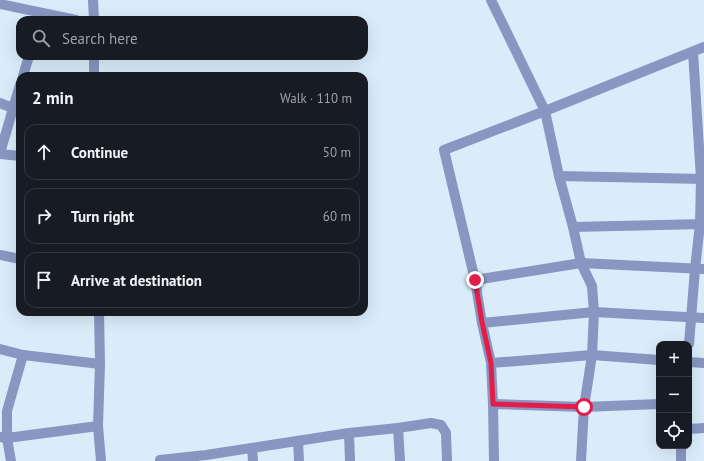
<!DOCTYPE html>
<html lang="en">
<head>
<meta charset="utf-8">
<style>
	:root { --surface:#171b24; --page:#20242c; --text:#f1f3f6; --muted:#9ea1a6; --line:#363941 }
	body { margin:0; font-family:"PT Sans",sans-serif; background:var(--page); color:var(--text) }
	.controls { position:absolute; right:12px; bottom:12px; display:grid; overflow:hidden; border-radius:8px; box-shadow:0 4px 16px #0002 }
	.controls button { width:36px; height:36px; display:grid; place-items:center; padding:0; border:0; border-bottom:1px solid var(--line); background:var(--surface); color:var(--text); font:20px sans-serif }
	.stop { position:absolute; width:12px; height:12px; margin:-9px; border:3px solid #e11d48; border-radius:50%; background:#fff }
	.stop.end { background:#e11d48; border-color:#fff; box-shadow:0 1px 4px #0008 }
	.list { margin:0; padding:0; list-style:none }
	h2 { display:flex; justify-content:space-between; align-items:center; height:52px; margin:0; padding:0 16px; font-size:17px }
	h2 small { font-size:13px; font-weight:400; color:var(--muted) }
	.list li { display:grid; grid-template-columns:26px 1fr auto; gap:12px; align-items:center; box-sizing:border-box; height:56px; margin:0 8px 8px; padding:0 8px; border:1px solid var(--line); border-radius:12px }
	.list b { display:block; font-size:15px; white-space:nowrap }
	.list em { font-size:13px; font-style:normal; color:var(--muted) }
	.icon { flex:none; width:22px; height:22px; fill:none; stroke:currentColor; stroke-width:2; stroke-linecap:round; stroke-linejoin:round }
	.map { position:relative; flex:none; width:704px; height:461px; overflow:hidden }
	.search { position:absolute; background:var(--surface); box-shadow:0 4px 16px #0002; left:16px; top:16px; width:352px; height:44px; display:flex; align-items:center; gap:10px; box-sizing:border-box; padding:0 14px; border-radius:12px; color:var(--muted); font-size:15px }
	.panel { position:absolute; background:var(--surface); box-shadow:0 4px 16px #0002; left:16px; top:72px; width:352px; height:244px; border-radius:12px }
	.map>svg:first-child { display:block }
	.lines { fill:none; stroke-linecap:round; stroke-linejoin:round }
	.street { stroke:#8896c1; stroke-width:10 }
	.route { stroke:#e11d48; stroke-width:5 }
</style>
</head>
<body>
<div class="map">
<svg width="704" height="461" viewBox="0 0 704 461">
	<rect width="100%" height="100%" fill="#daecfa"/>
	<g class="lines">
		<g class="street">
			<polyline points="93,0 94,20"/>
			<polyline points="491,0 545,111 559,176 573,227 581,263 592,286 594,312 592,355 584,407 581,461"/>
			<polyline points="0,4 76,20"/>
			<polyline points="23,76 29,56"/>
			<polyline points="94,76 94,56"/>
			<polyline points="0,103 20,111"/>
			<polyline points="0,153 20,85"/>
			<polyline points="0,154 20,156"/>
			<polyline points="559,176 704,179"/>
			<polyline points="573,227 704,224"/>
			<polyline points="0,255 20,259"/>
			<polyline points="475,280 581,263 704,269"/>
			<polyline points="99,312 100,364 98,426 101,461"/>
			<polyline points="482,323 594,312 704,318"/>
			<polyline points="689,344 695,269 700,224 701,179 693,52"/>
			<polyline points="0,349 23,355 100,364"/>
			<polyline points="689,362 704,363"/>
			<polyline points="491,363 592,355 659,360"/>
			<polyline points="493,404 584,407 659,404"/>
			<polyline points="398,428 400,461"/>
			<polyline points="689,429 704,428"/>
			<polyline points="349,433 350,461"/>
			<polyline points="0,437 7,438 98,426"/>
			<polyline points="298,441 299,461"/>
			<polyline points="681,446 681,461"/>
			<polyline points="252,448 253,461"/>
			<polyline points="11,461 7,438 7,411 23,355"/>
			<polyline points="160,461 160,460 206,455 349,433 398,428 431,423 441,425 446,433 447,461"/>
			<polyline points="494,461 493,404 491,363 482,323 475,280 444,150 545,111 704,47"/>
		</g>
	</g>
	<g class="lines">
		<polyline class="route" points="475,280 482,322 491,363 493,404 584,407"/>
	</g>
</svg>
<div class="controls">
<button>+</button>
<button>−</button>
<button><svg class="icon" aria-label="locate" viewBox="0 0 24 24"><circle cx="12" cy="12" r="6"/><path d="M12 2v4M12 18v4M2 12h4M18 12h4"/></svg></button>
</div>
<div class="stop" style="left:584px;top:407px"></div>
<div class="stop end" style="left:475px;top:280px"></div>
<div class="search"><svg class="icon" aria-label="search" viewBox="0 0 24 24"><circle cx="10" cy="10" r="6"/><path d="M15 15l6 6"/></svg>Search here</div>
<section class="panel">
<h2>2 min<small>Walk · 110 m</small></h2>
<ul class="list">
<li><svg class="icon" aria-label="ahead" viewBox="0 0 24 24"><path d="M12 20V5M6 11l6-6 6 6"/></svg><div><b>Continue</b></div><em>50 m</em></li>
<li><svg class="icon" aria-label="right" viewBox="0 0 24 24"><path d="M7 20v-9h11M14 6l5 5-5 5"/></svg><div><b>Turn right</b></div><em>60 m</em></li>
<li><svg class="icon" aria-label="arrive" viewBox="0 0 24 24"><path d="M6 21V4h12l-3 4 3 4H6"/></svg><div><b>Arrive at destination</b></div></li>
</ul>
</section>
</div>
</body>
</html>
